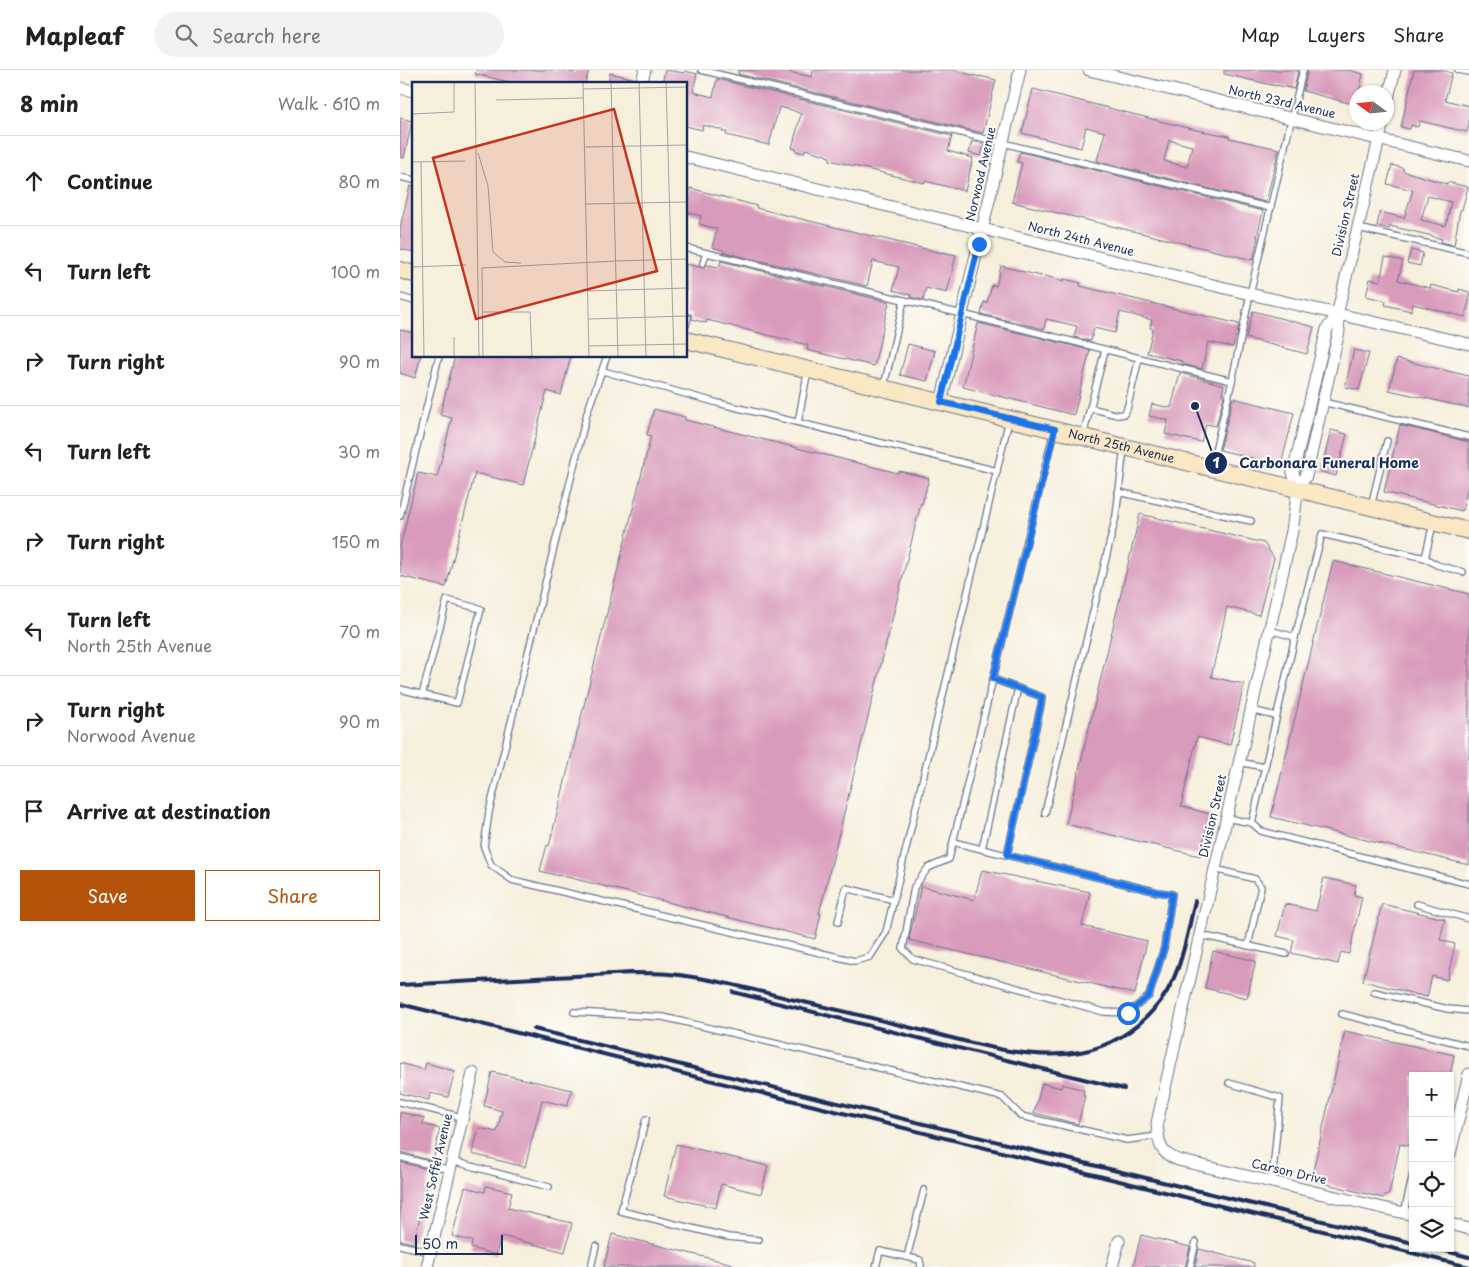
<!DOCTYPE html>
<html lang="en">
<head>
<meta charset="utf-8">
<style>
	:root { --surface:#fff; --page:#f2f2f2; --text:#222; --muted:#767676; --line:#e0e0e0; --accent:#b45309 }
	body { margin:0; font-family:"Playpen Sans",sans-serif; background:var(--page); color:var(--text) }
	.controls { position:absolute; right:15px; bottom:15px; display:grid; overflow:hidden; border-radius:0px; box-shadow:0 1px 4px #0004 }
	.controls button { width:45px; height:45px; display:grid; place-items:center; padding:0; border:0; border-bottom:1px solid var(--line); background:var(--surface); color:var(--text); font:25px sans-serif }
	.compass { position:absolute; left:949px; top:15px; width:45px; height:45px; border-radius:50%; background:var(--surface); box-shadow:0 1px 4px #0004; rotate:285deg }
	.scale { position:absolute; left:15px; bottom:12px; width:88px; box-sizing:border-box; padding-left:5px; border:2px solid #1b2f5e; border-top:0; font-size:14px; line-height:18px; white-space:nowrap; color:#1b2f5e; -webkit-text-stroke:4px #fdfcf7; paint-order:stroke }
	.stop { position:absolute; width:15px; height:15px; margin:-11px; border:4px solid #1a73e8; border-radius:50%; background:#fff }
	.stop.end { background:#1a73e8; border-color:#fff; box-shadow:0 1px 5px #0008 }
	.list { margin:0; padding:0; list-style:none }
	h2 { display:flex; justify-content:space-between; align-items:center; height:65px; margin:0; padding:0 20px; font-size:21px }
	h2 small { font-size:16px; font-weight:400; color:var(--muted) }
	.list li { display:grid; grid-template-columns:32px 1fr auto; gap:15px; align-items:center; box-sizing:border-box; height:90px; padding:0 20px; border-top:1px solid var(--line) }
	.list b { display:block; font-size:19px; white-space:nowrap }
	.list p { margin:0; font-size:16px; white-space:nowrap; color:var(--muted) }
	.list em { font-size:16px; font-style:normal; color:var(--muted) }
	.actions { display:flex; gap:10px; padding:15px 20px }
	.actions a { flex:1; padding:11px 0; border:1px solid var(--accent); border-radius:0px; text-align:center; font-size:18px; color:var(--accent) }
	.actions .main { background:var(--accent); color:#fff }
	.icon { flex:none; width:28px; height:28px; fill:none; stroke:currentColor; stroke-width:2; stroke-linecap:round; stroke-linejoin:round }
	.map { position:relative; flex:none; width:1069px; height:1197px; overflow:hidden }
	header { display:flex; align-items:center; gap:30px; box-sizing:border-box; height:70px; padding:0 25px; background:var(--surface); border-bottom:1px solid var(--line) }
	header strong { font-size:24px }
	nav { display:flex; gap:28px; margin-inline-start:auto; font-size:18px }
	.search { width:350px; height:45px; background:var(--page); display:flex; align-items:center; gap:12px; box-sizing:border-box; padding:0 18px; border-radius:28px; color:var(--muted); font-size:19px }
	main { display:flex }
	aside { flex:1; background:var(--surface) }
	.map>svg:first-child { display:block }
	.building { fill:#d99bbc; fill-rule:evenodd }
	.lines { fill:none; stroke-linecap:round; stroke-linejoin:round }
	.service-casing { stroke:#68728a; stroke-width:8 }
	.minor-casing { stroke:#68728a; stroke-width:13 }
	.secondary-casing { stroke:#68728a; stroke-width:18 }
	.service { stroke:#fff; stroke-width:5.5 }
	.minor { stroke:#fff; stroke-width:11 }
	.secondary { stroke:#fae7c3; stroke-width:16 }
	.rail { stroke:#1b2f5e; stroke-width:4 }
	.route { stroke:#1a73e8; stroke-width:6 }
	.labels { text-anchor:middle; stroke-width:4; stroke-linejoin:round; paint-order:stroke }
	.street-label { font-size:12px; fill:#1b2f5e; stroke:#fdfcf7 }
	.inset-road { fill:none; stroke:#9ea2aa; stroke-width:1 }
	.view { fill:#c8321e; fill-opacity:0.15; stroke:#c8321e; stroke-width:2.5 }
	.inset-edge { fill:none; stroke:#1b2f5e; stroke-width:2.5 }
	.leader { fill:none; stroke:#1b2f5e; stroke-width:2 }
	.callout-dot { fill:#1b2f5e; stroke:#fdfcf7; stroke-width:2 }
	.mark-label { font-size:15px; text-anchor:middle; font-weight:bold; fill:#fff }
	.callout-label { font-size:14px; text-anchor:middle; font-weight:bold; fill:#1b2f5e; stroke:#fdfcf7; stroke-width:4; stroke-linejoin:round; paint-order:stroke }
</style>
</head>
<body>
<header>
<strong>Mapleaf</strong>
<div class="search"><svg class="icon" aria-label="search" viewBox="0 0 24 24"><circle cx="10" cy="10" r="6"/><path d="M15 15l6 6"/></svg>Search here</div>
<nav><a>Map</a><a>Layers</a><a>Share</a></nav>
</header>
<main>
<aside>
<h2>8 min<small>Walk · 610 m</small></h2>
<ul class="list">
<li><svg class="icon" aria-label="ahead" viewBox="0 0 24 24"><path d="M12 20V5M6 11l6-6 6 6"/></svg><div><b>Continue</b></div><em>80 m</em></li>
<li><svg class="icon" aria-label="left" viewBox="0 0 24 24"><path d="M17 20v-9H6M10 6l-5 5 5 5"/></svg><div><b>Turn left</b></div><em>100 m</em></li>
<li><svg class="icon" aria-label="right" viewBox="0 0 24 24"><path d="M7 20v-9h11M14 6l5 5-5 5"/></svg><div><b>Turn right</b></div><em>90 m</em></li>
<li><svg class="icon" aria-label="left" viewBox="0 0 24 24"><path d="M17 20v-9H6M10 6l-5 5 5 5"/></svg><div><b>Turn left</b></div><em>30 m</em></li>
<li><svg class="icon" aria-label="right" viewBox="0 0 24 24"><path d="M7 20v-9h11M14 6l5 5-5 5"/></svg><div><b>Turn right</b></div><em>150 m</em></li>
<li><svg class="icon" aria-label="left" viewBox="0 0 24 24"><path d="M17 20v-9H6M10 6l-5 5 5 5"/></svg><div><b>Turn left</b><p>North 25th Avenue</p></div><em>70 m</em></li>
<li><svg class="icon" aria-label="right" viewBox="0 0 24 24"><path d="M7 20v-9h11M14 6l5 5-5 5"/></svg><div><b>Turn right</b><p>Norwood Avenue</p></div><em>90 m</em></li>
<li><svg class="icon" aria-label="arrive" viewBox="0 0 24 24"><path d="M6 21V4h12l-3 4 3 4H6"/></svg><div><b>Arrive at destination</b></div></li>
</ul>
<div class="actions"><a class="main">Save</a><a>Share</a></div>
</aside>
<div class="map">
<svg width="1069" height="1197" viewBox="0 0 1069 1197">
	<rect width="100%" height="100%" fill="#fdfcf7"/>
	<filter id="ink" filterUnits="userSpaceOnUse"><feTurbulence type="fractalNoise" baseFrequency=".02" numOctaves="2"/><feDisplacementMap in="SourceGraphic" scale="10" xChannelSelector="R" yChannelSelector="G"/><feConvolveMatrix kernelMatrix="1 2 1 2 8 2 1 2 1" color-interpolation-filters="sRGB"/></filter>
	<filter id="wash" filterUnits="userSpaceOnUse"><feTurbulence type="fractalNoise" baseFrequency=".0096" numOctaves="4" result="noise"/><feDisplacementMap in="SourceGraphic" scale="20" xChannelSelector="R" yChannelSelector="G"/><feGaussianBlur stdDeviation="1.12" result="paint"/><feColorMatrix in="noise" values="0 0 0 0 0 0 0 0 0 0 0 0 0 0 0 0 0 1.4 0 .05"/><feComposite in="paint" operator="in"/></filter>
	<g filter="url(#wash)">
		<rect width="100%" height="100%" fill="#f6efdc"/>
		<g id="blocks">
			<g class="building">
				<polygon points="76,0 161,0 174,3 175,0 189,0 185,14 117,14 75,4"/>
				<polygon points="265,0 285,3 285,1 297,4 293,22 313,27 317,9 552,66 548,81 573,88 565,121 525,111 524,113 442,93 430,90 430,87 426,86 426,85 405,79 404,83 396,81 396,79 392,78 401,44 392,40 379,37 369,75 326,65 327,62 322,62 323,60 303,55 302,60 286,56 286,14 262,14"/>
				<polygon points="339,0 389,0 389,2 412,7 413,0 556,0 556,1 580,7 580,6 596,10 583,63 338,4"/>
				<polygon points="824,0 898,0 894,19 876,15 876,16 824,4"/>
				<polygon points="908,0 949,0 963,4 959,22 956,22 956,35 903,21"/>
				<polygon points="1014,0 1041,0 1052,3 1045,30 1069,36 1069,53 1067,62 1020,51 1018,57 1011,55 1010,59 1001,57"/>
				<polygon points="210,3 235,9 234,14 208,14"/>
				<path d="M633 19 796 60 813 63 829 66V68L879 79 866 131 865 132 697 91 705 62 686 57 681 78 622 63ZM769 70 792 76 787 97 764 91Z"/>
				<polygon points="0,48 12,51 4,88 0,87"/>
				<polygon points="572,71 584,74 581,86 569,83"/>
				<polygon points="620,82 863,141 857,167 858,167 853,190 612,132 622,93 617,92"/>
				<path d="M992 95 1003 98V101L1047 114V112L1068 117 1062 140H1060L1054 175 1041 172 1042 169 1033 167V166L990 156 989 159 977 156 980 142 1004 148 1013 120 987 114ZM1028 126 1051 132 1046 156 1021 150Z"/>
				<polygon points="10,116 14,117 14,182 0,179 0,158"/>
				<polygon points="290,118 357,136 356,138 542,183 542,182 556,185 547,223 526,218 523,230 511,227 511,225 493,220 499,197 473,191 467,216 323,182 323,180 312,177 317,159 299,154 301,146 286,142 286,132"/>
				<polygon points="1011,180 1023,183 1020,196 1007,193"/>
				<polygon points="985,187 1003,191 998,210 1030,218 1031,215 1059,222 1059,219 1069,222 1069,231 1065,247 1013,234 1011,241 985,235 986,231 966,226 970,209 980,211"/>
				<polygon points="321,191 489,232 474,296 407,280 408,275 307,250 306,253 292,249 291,244 286,244 286,194 304,198 307,195 319,197"/>
				<polygon points="601,196 641,206 641,205 664,211 664,209 681,213 680,216 839,254 837,266 836,266 833,277 808,272 802,299 782,294 782,291 747,283 753,259 750,258 752,250 720,242 715,263 694,258 691,271 674,267 677,256 646,249 644,259 581,244 584,232 587,233 592,215 596,216"/>
				<polygon points="853,241 914,257 907,284 846,268"/>
				<polygon points="578,253 690,280 674,345 563,317"/>
				<polygon points="0,260 14,263 14,286 21,286 15,308 0,303"/>
				<polygon points="508,274 535,281 527,311 500,305"/>
				<polygon points="954,280 969,283 959,320 945,317"/>
				<polygon points="55,286 171,286 161,325 147,321 123,415 75,403 46,517 0,506 0,477 18,403 37,407 52,348 40,345"/>
				<polygon points="997,289 1069,306 1069,338 989,320"/>
				<polygon points="780,303 824,315 822,325 824,326 816,356 806,354 801,372 765,364 768,350 749,346 752,334 771,338"/>
				<polygon points="833,328 894,343 881,395 820,380"/>
				<polygon points="254,339 285,347 285,350 498,403 499,401 529,408 522,434 521,433 419,844 421,844 415,869 159,805 159,806 140,801 147,775 149,776 251,366 247,365"/>
				<polygon points="1000,355 1069,372 1069,412 1062,441 984,422"/>
				<polygon points="931,360 947,364 936,406 921,402"/>
				<polygon points="740,444 864,473 874,488 859,545 827,537 811,607 844,614 830,675 797,667 781,736 810,744 800,786 666,754"/>
				<polygon points="933,491 1069,524 1069,795 871,747"/>
				<polygon points="582,800 690,822 682,856 747,871 735,924 509,870 521,816 574,830"/>
				<polygon points="924,808 956,815 954,825 962,827 949,884 941,882 938,894 891,883 894,870 877,866 885,834 916,841"/>
				<polygon points="982,834 1045,849 1040,870 1055,874 1047,910 1032,906 1027,927 963,911"/>
				<polygon points="813,881 856,891 847,928 805,918"/>
				<polygon points="945,961 1054,985 1050,1006 1013,1006 1013,1076 1000,1074 989,1124 983,1128 911,1110"/>
				<polygon points="0,993 24,1000 26,993 55,1001 48,1027 30,1023 29,1030 0,1023"/>
				<polygon points="92,1002 172,1020 167,1036 142,1030 125,1097 72,1084 79,1058 97,1062 102,1041 84,1036"/>
				<polygon points="642,1013 661,1018 662,1014 684,1020 683,1026 685,1026 678,1054 634,1043"/>
				<polygon points="0,1042 24,1048 23,1054 40,1059 33,1091 0,1082"/>
				<polygon points="276,1074 368,1096 361,1124 321,1114 316,1138 264,1126"/>
				<polygon points="0,1092 31,1100 14,1173 0,1170"/>
				<polygon points="86,1116 112,1122 108,1138 172,1153 165,1182 101,1166 96,1185 71,1178 72,1171 52,1166 65,1117 85,1122"/>
				<polygon points="212,1164 333,1194 333,1197 204,1197"/>
				<polygon points="741,1165 790,1177 785,1197 733,1197"/>
				<polygon points="799,1179 854,1193 854,1197 795,1197"/>
			</g>
		</g>
	</g>
	<g filter="url(#ink)">
		<use href="#blocks" fill-opacity="0" stroke="#68728a" stroke-width="1"/>
		<g class="lines">
			<defs>
				<g id="service">
					<polyline points="301,0 871,138"/>
					<polyline points="1058,0 1069,2"/>
					<polyline points="0,107 14,110"/>
					<polyline points="958,158 1069,183"/>
					<polyline points="286,178 562,244 832,311"/>
					<polyline points="303,193 306,183"/>
					<polyline points="0,227 14,231"/>
					<polyline points="286,255 288,248"/>
					<polyline points="207,286 187,343 89,742 84,777 91,795 112,810 455,891 470,887 486,862 609,350"/>
					<polyline points="203,301 318,333 597,401"/>
					<polyline points="484,316 504,230"/>
					<polyline points="923,332 1069,367"/>
					<polyline points="690,338 718,345 724,344 727,339 739,288"/>
					<polyline points="398,352 408,300"/>
					<polyline points="683,366 705,280"/>
					<polyline points="811,397 832,311 850,224 903,0"/>
					<polyline points="718,422 851,451"/>
					<polyline points="971,436 987,371"/>
					<polyline points="0,446 39,286"/>
					<polyline points="1025,488 1033,454"/>
					<polyline points="1063,502 1037,495 1025,488 922,464 895,567 852,753 861,761 1069,814"/>
					<polyline points="869,560 895,567"/>
					<polyline points="593,609 642,627 641,635 607,785"/>
					<polyline points="0,619 57,633 81,539 47,530 22,625"/>
					<polyline points="851,640 876,646"/>
					<polyline points="839,692 864,697"/>
					<polyline points="645,743 716,446 724,378"/>
					<polyline points="826,748 852,753"/>
					<polyline points="553,772 758,822 772,824 764,878 749,926 728,943 704,942 513,889 503,879 514,817 528,798 549,789 553,772 654,361"/>
					<polyline points="582,779 618,618"/>
					<polyline points="815,799 855,809 861,817 848,876"/>
					<polyline points="1017,834 1069,849"/>
					<polyline points="438,852 446,818 494,830"/>
					<polyline points="800,865 886,884"/>
					<polyline points="974,922 1048,939 1069,941"/>
					<polyline points="174,942 263,947 602,1027 621,1046 727,1070 758,1066"/>
					<polyline points="942,944 1069,976"/>
					<polyline points="829,1013 880,1028 872,1112"/>
					<polyline points="0,1032 62,1047"/>
					<polyline points="246,1049 221,1141 328,1167 359,1170"/>
					<polyline points="0,1087 50,1100"/>
					<polyline points="52,1091 149,1117"/>
					<polyline points="1004,1143 1013,1104"/>
					<polyline points="0,1175 31,1182"/>
					<polyline points="507,1187 520,1190 521,1197"/>
					<polyline points="191,1197 196,1176"/>
					<polyline points="476,1197 480,1181 507,1187 524,1120"/>
					<polyline points="790,1197 796,1172"/>
				</g>
				<g id="minor">
					<polyline points="689,0 1069,91"/>
					<polyline points="241,14 245,0"/>
					<polyline points="0,18 14,21"/>
					<polyline points="986,36 995,0"/>
					<polyline points="286,87 850,224 1069,274"/>
					<path d="M937 245 939 261 906 406 898 418 892 461 757 1053C759 1073 758 1082 778 1090L1013 1145"/>
					<polyline points="541,332 620,0"/>
					<polyline points="898,418 893,403 927,259 937,245 983,52"/>
					<polyline points="1050,1084 1069,1004"/>
					<polyline points="1050,1154 1069,1159"/>
					<polyline points="27,1197 73,1003"/>
					<polyline points="712,1197 719,1171"/>
				</g>
				<g id="secondary">
					<polyline points="0,200 14,204"/>
					<path id="s1" d="M286 270 1069 461"/>
				</g>
			</defs>
			<use href="#service" class="service-casing"/>
			<use href="#minor" class="minor-casing"/>
			<use href="#secondary" class="secondary-casing"/>
			<use href="#service" class="service"/>
			<use href="#minor" class="minor"/>
			<use href="#secondary" class="secondary"/>
			<g class="rail">
				<path d="M0 915 232 903C244 903 257 903 269 904 312 908 354 920 395 930 439 940 484 951 528 962 576 974 630 991 680 982 709 977 735 961 754 939 781 910 786 868 795 831"/>
				<polyline points="333,922 724,1019"/>
				<polyline points="0,934 1069,1197"/>
				<polyline points="134,959 1013,1173"/>
				<polyline points="1034,1178 1069,1187"/>
			</g>
		</g>
	</g>
	<g class="lines" filter="url(#ink)">
		<polyline class="route" points="579,174 541,332 655,359 593,609 642,627 641,635 607,785 758,822 772,824 764,878 749,926 728,943"/>
	</g>
	<g class="labels">
		<g class="street-label">
			<text transform="translate(882 32) rotate(13)" y="4">North 23rd Avenue</text>
			<text transform="translate(581 104) rotate(-77)" y="4">Norwood Avenue</text>
			<text transform="translate(946 145) rotate(-77)" y="4">Division Street</text>
			<text transform="translate(681 169) rotate(14)" y="4">North 24th Avenue</text>
			<text dy="4" stroke="none"><textPath href="#s1" startOffset="448">North 25th Avenue</textPath></text>
			<text transform="translate(813 746) rotate(-77)" y="4">Division Street</text>
			<text transform="translate(36 1097) rotate(-77)" y="4">West Soffel Avenue</text>
			<text transform="translate(889 1102) rotate(13)" y="4">Carson Drive</text>
		</g>
	</g>
	<g transform="translate(12 12)">
		<rect width="275" height="275" fill="#f6efdc"/>
		<path class="inset-road" d="M63 0 67 275M171 0 177 275M199 0 206 275M227 0 234 275M254 0 262 275M171 7 275 5M84 18 171 16M0 32 42 30V0M173 65 275 63M66 71 76 104 81 170 93 180 109 181M0 80 53 79M9 80 12 275M174 122 275 120M203 179 275 177M0 185 54 183M176 209 275 206M70 230H118L120 275M176 237 275 234M42 255V275M177 264 275 262M71 275 70 186 203 179"/>
		<path class="view" d="M202 27 245 189 64 237 21 76Z"/>
		<rect width="275" height="275" class="inset-edge"/>
	</g>
	<path class="leader" d="M795 336L816 393"/>
	<g class="callout-dot">
		<circle cx="795" cy="336" r="5"/>
		<circle cx="816" cy="393" r="12"/>
	</g>
	<g class="mark-label">
		<text x="816" y="398">1</text>
	</g>
	<g class="callout-label">
		<text x="929" y="398">Carbonara Funeral Home</text>
	</g>
</svg>
<div class="controls">
<button>+</button>
<button>−</button>
<button><svg class="icon" aria-label="locate" viewBox="0 0 24 24"><circle cx="12" cy="12" r="6"/><path d="M12 2v4M12 18v4M2 12h4M18 12h4"/></svg></button>
<button><svg class="icon" aria-label="layers" viewBox="0 0 24 24"><path d="M12 4l9 5-9 5-9-5zM3 14l9 5 9-5"/></svg></button>
</div>
<svg class="compass" viewBox="-18 -18 36 36"><path d="M0-13l5 13h-10z" fill="#e53935"/><path d="M0 13l5-13h-10z" fill="#767676"/></svg>
<div class="scale">50 m</div>
<div class="stop" style="left:728px;top:943px"></div>
<div class="stop end" style="left:579px;top:174px"></div>
</div>
</main>
</body>
</html>
